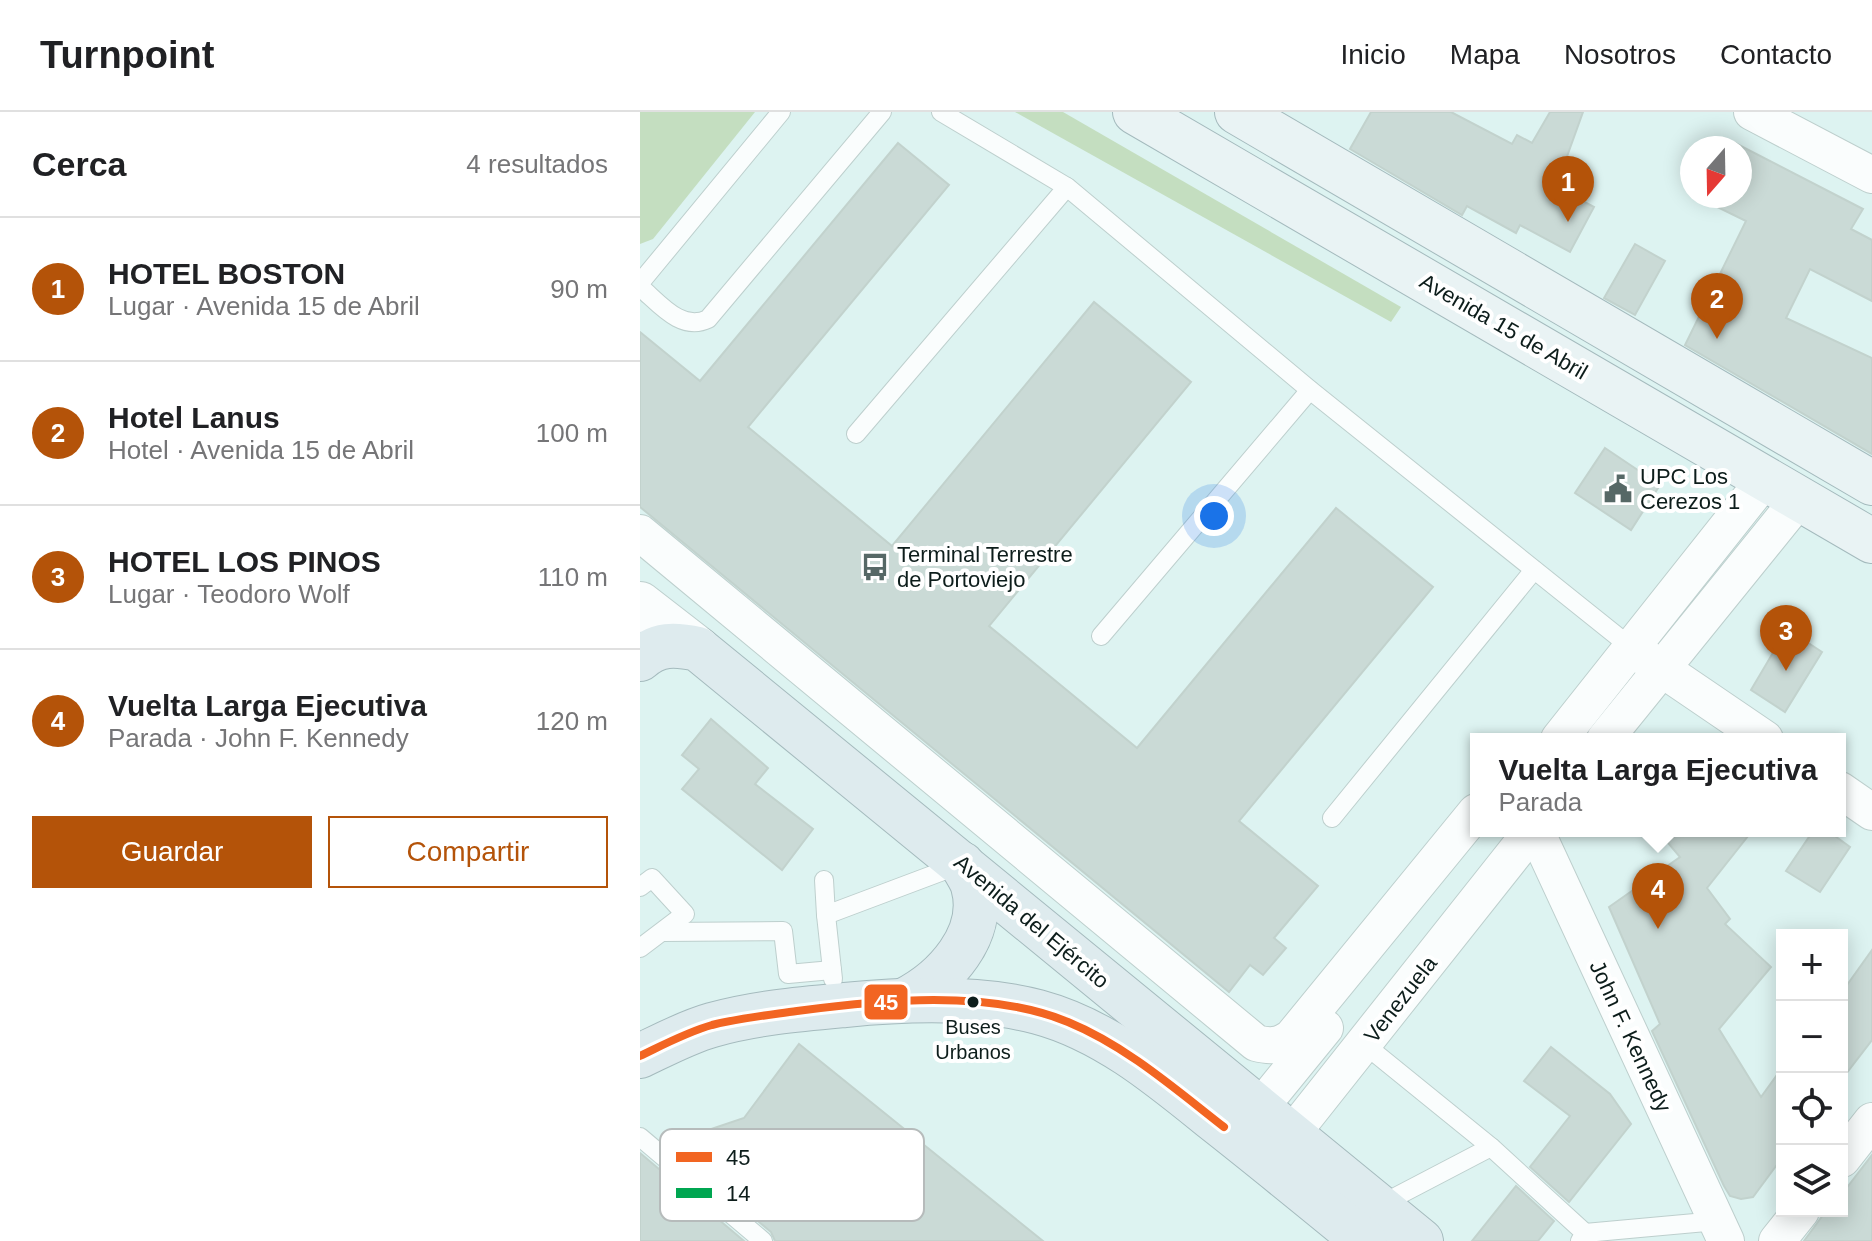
<!DOCTYPE html>
<html lang="es">
<head>
<meta charset="utf-8">
<style>
	:root { --surface:#fff; --page:#f6f6f6; --text:#202124; --muted:#757577; --line:#e0e0e0; --accent:#b45309 }
	body { margin:0; font-family:Helvetica,sans-serif; background:var(--page); color:var(--text) }
	.controls { position:absolute; right:24px; bottom:24px; display:grid; overflow:hidden; border-radius:0px; box-shadow:0 4px 20px #0003 }
	.controls button { width:72px; height:72px; display:grid; place-items:center; padding:0; border:0; border-bottom:2px solid var(--line); background:var(--surface); color:var(--text); font:40px sans-serif }
	.compass { position:absolute; left:1040px; top:24px; width:72px; height:72px; border-radius:50%; background:var(--surface); box-shadow:0 4px 20px #0003; rotate:200deg }
	.you { position:absolute; left:574px; top:404px; width:28px; height:28px; margin:-20px; border:6px solid #fff; border-radius:50%; background:#1a73e8; box-shadow:0 0 0 12px #1a73e833 }
	.badge { display:grid; place-items:center; width:52px; height:52px; border-radius:50%; background:var(--accent); color:#fff; font-size:26px; font-weight:700 }
	.pin { position:absolute; translate:-50% -66px; filter:drop-shadow(0 2px 4px #0008) }
	.pin::after { content:''; position:absolute; top:42px; width:28px; height:24px; background:inherit; clip-path:polygon(0 0,100% 0,50% 100%) }
	.popup { position:absolute; left:830px; top:621px; width:376px; height:104px; box-sizing:border-box; display:grid; place-content:center; border-radius:0px; background:var(--surface); filter:drop-shadow(0 2px 6px #0005); font-size:26px; white-space:nowrap; color:var(--muted) }
	.popup b { font-size:30px; color:var(--text) }
	.popup::after { content:''; position:absolute; left:50%; top:100%; margin-left:-16px; border:16px solid transparent; border-top-color:var(--surface) }
	.list { margin:0; padding:0; list-style:none }
	h2 { display:flex; justify-content:space-between; align-items:center; height:104px; margin:0; padding:0 32px; font-size:34px }
	h2 small { font-size:26px; font-weight:400; color:var(--muted) }
	.list li { display:grid; grid-template-columns:52px 1fr auto; gap:24px; align-items:center; box-sizing:border-box; height:144px; padding:0 32px; border-top:2px solid var(--line) }
	.list b { display:block; font-size:30px; white-space:nowrap }
	.list p { margin:0; font-size:26px; white-space:nowrap; color:var(--muted) }
	.list em { font-size:26px; font-style:normal; color:var(--muted) }
	.actions { display:flex; gap:16px; padding:24px 32px }
	.actions a { flex:1; padding:18px 0; border:2px solid var(--accent); border-radius:0px; text-align:center; font-size:28px; color:var(--accent) }
	.actions .main { background:var(--accent); color:#fff }
	.icon { flex:none; width:44px; height:44px; fill:none; stroke:currentColor; stroke-width:2; stroke-linecap:round; stroke-linejoin:round }
	.map { position:relative; flex:none; width:1232px; height:1129px; overflow:hidden }
	header { display:flex; align-items:center; gap:48px; box-sizing:border-box; height:112px; padding:0 40px; background:var(--surface); border-bottom:2px solid var(--line) }
	header strong { font-size:38px }
	nav { display:flex; gap:44px; margin-inline-start:auto; font-size:28px }
	main { display:flex }
	aside { flex:1; background:var(--surface) }
	.map>svg:first-child { display:block }
	.green { fill:#c4dec0 }
	.building { fill:#cadad6; stroke:#c2d2cd; stroke-width:2 }
	.lines { fill:none; stroke-linecap:round; stroke-linejoin:round }
	.lane-casing { stroke:#bdcfcd; stroke-width:20 }
	.street-casing { stroke:#bdcfcd; stroke-width:38 }
	.secondary-casing { stroke:#bdcfcd; stroke-width:46 }
	.primary-casing { stroke:#a4babd; stroke-width:46 }
	.highway-casing { stroke:#a4babd; stroke-width:46 }
	.lane { stroke:#fafdfd; stroke-width:18 }
	.street { stroke:#fafdfd; stroke-width:36 }
	.secondary { stroke:#fafdfd; stroke-width:44 }
	.primary { stroke:#e9f3f4; stroke-width:44 }
	.highway { stroke:#deebee; stroke-width:44 }
	.bus-1-casing { stroke:#fff; stroke-width:14 }
	.bus-1 { stroke:#f26522; stroke-width:8 }
	.bus-dot { fill:#0d1d1b; stroke:#fff; stroke-width:3 }
	.labels { text-anchor:middle; stroke-width:8; stroke-linejoin:round; paint-order:stroke }
	.bus-label { font-size:20px; fill:#0d1d1b; stroke:#fff }
	.street-label { font-size:22px; fill:#0d1d1b; stroke:#fff }
	.poi-label { font-size:22px; fill:#0d1d1b; stroke:#fff; text-anchor:start }
	.key { fill:#fff; stroke:#b6bbbb; stroke-width:2 }
	.key-label { font-size:22px; fill:#0d1d1b }
	.line-badge { stroke:#fff; stroke-width:3 }
	.badge-label { font-size:22px; text-anchor:middle; font-weight:bold; fill:#fff }
</style>
</head>
<body>
<header>
<strong>Turnpoint</strong>
<nav><a>Inicio</a><a>Mapa</a><a>Nosotros</a><a>Contacto</a></nav>
</header>
<main>
<aside>
<h2>Cerca<small>4 resultados</small></h2>
<ul class="list">
<li><span class="badge">1</span><div><b>HOTEL BOSTON</b><p>Lugar · Avenida 15 de Abril</p></div><em>90 m</em></li>
<li><span class="badge">2</span><div><b>Hotel Lanus</b><p>Hotel · Avenida 15 de Abril</p></div><em>100 m</em></li>
<li><span class="badge">3</span><div><b>HOTEL LOS PINOS</b><p>Lugar · Teodoro Wolf</p></div><em>110 m</em></li>
<li><span class="badge">4</span><div><b>Vuelta Larga Ejecutiva</b><p>Parada · John F. Kennedy</p></div><em>120 m</em></li>
</ul>
<div class="actions"><a class="main">Guardar</a><a>Compartir</a></div>
</aside>
<div class="map">
<svg width="1232" height="1129" viewBox="0 0 1232 1129">
	<rect width="100%" height="100%" fill="#ddf3f1"/>
	<g class="green">
		<polygon points="0,0 115,0 13,127 0,132"/>
		<polygon points="375,0 423,0 761,195 751,210"/>
	</g>
	<g class="building">
		<polygon points="731,0 811,0 872,32 877,23 892,31 910,0 943,0 916,75 954,95 930,140 880,113 876,121 827,94 822,103 710,37"/>
		<polygon points="1093,30 1223,97 1211,117 1232,128 1232,189 1170,157 1146,206 1232,246 1232,342 1045,233 1106,109 1063,88 1065,84 1100,84 1100,36 1089,36"/>
		<polygon points="258,31 309,73 108,315 252,434 454,190 551,270 349,514 497,636 696,396 793,475 599,709 678,774 634,826 646,836 623,863 610,853 589,880 0,395 0,220 60,269"/>
		<polygon points="995,132 1025,149 995,203 964,186"/>
		<polygon points="965,336 1020,373 991,418 935,381"/>
		<polygon points="1147,517 1182,540 1145,600 1111,578"/>
		<polygon points="71,607 128,656 115,672 173,717 142,758 42,677 59,657 42,643"/>
		<polygon points="1018,719 1112,719 1067,776 1090,807 1085,812 1131,855 1079,917 1121,985 1142,956 1142,1046 1113,1085 1101,1087 1090,1084 1084,1074 1012,919 1020,912 969,795 1040,745"/>
		<polygon points="1173,719 1188,719 1210,735 1180,780 1146,759"/>
		<polygon points="1232,838 1232,928 1202,967 1202,880"/>
		<polygon points="159,932 403,1129 135,1129 131,1120 27,1032 104,1006"/>
		<polygon points="911,935 970,982 991,1012 929,1090 890,1055 930,1004 884,969"/>
		<polygon points="0,1041 104,1129 0,1129"/>
		<polygon points="1232,1043 1232,1129 1164,1129 1186,1099 1202,1099 1202,1082"/>
		<polygon points="876,1074 914,1109 898,1129 832,1129"/>
	</g>
	<g class="lines">
		<defs>
			<g id="lane">
				<polyline points="301,0 427,75 670,278 992,536"/>
				<polyline points="0,171 141,0"/>
				<path d="M0 175C19 191 41 220 68 207L242 0"/>
				<polyline points="216,322 427,75"/>
				<polyline points="461,524 670,278"/>
				<polyline points="692,706 894,458"/>
				<polyline points="184,768 186,803 319,753"/>
				<polyline points="0,775 12,766 45,802 0,836"/>
				<polyline points="186,803 193,867"/>
				<polyline points="22,820 143,819 148,862 192,858"/>
				<polyline points="724,932 851,1035 945,1121 940,1129"/>
				<polyline points="0,1025 123,1129"/>
				<polyline points="740,1093 851,1035"/>
				<polyline points="945,1121 1077,1109"/>
			</g>
			<g id="street">
				<polyline points="1112,0 1232,63"/>
				<path d="M0 421 616 931C631 935 639 934 652 925L836 700"/>
				<polyline points="1003,544 1125,627"/>
				<polyline points="919,627 1126,366"/>
				<polyline points="965,627 1160,386"/>
				<polyline points="1200,678 1232,700"/>
				<polyline points="896,719 1086,1129"/>
				<polyline points="608,1022 611,1011 619,997 685,916"/>
				<polyline points="630,1038 642,1033 651,1023 892,719"/>
				<polyline points="1202,1047 1232,1009"/>
				<polyline points="1137,1129 1161,1099"/>
			</g>
			<polyline id="secondary" points="0,492 58,537"/>
			<g id="primary">
				<polyline points="495,0 1232,429"/>
				<polyline points="597,0 1232,371"/>
			</g>
			<g id="highway">
				<path d="M0 547C18 531 35 532 58 537L781 1129"/>
				<path d="M265 888C304 868 347 823 333 774 331 766 325 759 322 752"/>
				<path d="M0 944C23 933 47 920 72 913 114 901 161 897 205 893 266 887 338 884 398 900 465 918 520 964 573 1007 624 1047 674 1088 724 1129"/>
			</g>
		</defs>
		<use href="#lane" class="lane-casing"/>
		<use href="#street" class="street-casing"/>
		<use href="#secondary" class="secondary-casing"/>
		<use href="#primary" class="primary-casing"/>
		<use href="#highway" class="highway-casing"/>
		<use href="#lane" class="lane"/>
		<use href="#street" class="street"/>
		<use href="#secondary" class="secondary"/>
		<use href="#primary" class="primary"/>
		<use href="#highway" class="highway"/>
		<defs>
			<path id="bus-1" d="M0 944C23 933 47 920 72 913 100 906 129 903 157 899 239 888 349 877 428 910 486 934 534 976 584 1015"/>
		</defs>
		<use href="#bus-1" class="bus-1-casing"/>
		<use href="#bus-1" class="bus-1"/>
	</g>
	<defs>
		<symbol id="civic-bare" viewBox="-9 -9 18 18"><path d="M-.6-6.5H3V-4.5H.6V-3L4-1V1h2V6H-6V1h2V-1L-.6-3ZM-1.2 2.5V6h2.4V2.5Z" fill="#566866" stroke="#fff" stroke-width="2.5" paint-order="stroke"/></symbol>
		<symbol id="bus-bare" viewBox="-9 -9 18 18"><path d="M-5-6H5V4H4V6H2V4H-2V6H-4V4H-5ZM-3.5-4V0h7V-4ZM-3.5 1.2v1.5H-2V1.2ZM2 1.2v1.5H3.5V1.2Z" fill="#566866" stroke="#fff" stroke-width="2.5" paint-order="stroke"/></symbol>
	</defs>
	<g fill-rule="evenodd">
		<use href="#civic-bare" x="958" y="357" width="40" height="40"/>
		<use href="#bus-bare" x="215" y="435" width="40" height="40"/>
	</g>
	<circle class="bus-dot" cx="333" cy="890" r="7"/>
	<g class="labels">
		<g class="bus-label">
			<text x="333" y="922">Buses<tspan x="333" dy="25">Urbanos</tspan></text>
		</g>
		<g class="street-label">
			<text transform="translate(864 214) rotate(30)" y="8">Avenida 15 de Abril</text>
			<text transform="translate(392 809) rotate(40)" y="8">Avenida del Ejército</text>
			<text transform="translate(760 887) rotate(-52)" y="8">Venezuela</text>
			<text transform="translate(991 924) rotate(65)" y="8">John F. Kennedy</text>
		</g>
		<g class="poi-label">
			<text x="1000" y="372">UPC Los<tspan x="1000" dy="25">Cerezos 1</tspan></text>
			<text x="257" y="450">Terminal Terrestre<tspan x="257" dy="25">de Portoviejo</tspan></text>
		</g>
	</g>
	<rect x="20" y="1017" width="264" height="92" rx="12" class="key"/>
	<rect x="36" y="1040" width="36" height="10" fill="#f26522"/>
	<rect x="36" y="1076" width="36" height="10" fill="#00a651"/>
	<g class="key-label">
		<text x="86" y="1053">45</text>
		<text x="86" y="1089">14</text>
	</g>
	<rect class="line-badge" x="223" y="871" width="46" height="38" rx="8" fill="#f26522"/>
	<g class="badge-label">
		<text x="246" y="898">45</text>
	</g>
</svg>
<div class="controls">
<button>+</button>
<button>−</button>
<button><svg class="icon" aria-label="locate" viewBox="0 0 24 24"><circle cx="12" cy="12" r="6"/><path d="M12 2v4M12 18v4M2 12h4M18 12h4"/></svg></button>
<button><svg class="icon" aria-label="layers" viewBox="0 0 24 24"><path d="M12 4l9 5-9 5-9-5zM3 14l9 5 9-5"/></svg></button>
</div>
<svg class="compass" viewBox="-18 -18 36 36"><path d="M0-13l5 13h-10z" fill="#e53935"/><path d="M0 13l5-13h-10z" fill="#757577"/></svg>
<div class="you"></div>
<div class="pin badge" style="left:928px;top:110px">1</div>
<div class="pin badge" style="left:1077px;top:227px">2</div>
<div class="pin badge" style="left:1146px;top:559px">3</div>
<div class="pin badge" style="left:1018px;top:817px">4</div>
<div class="popup"><b>Vuelta Larga Ejecutiva</b>Parada</div>
</div>
</main>
</body>
</html>
